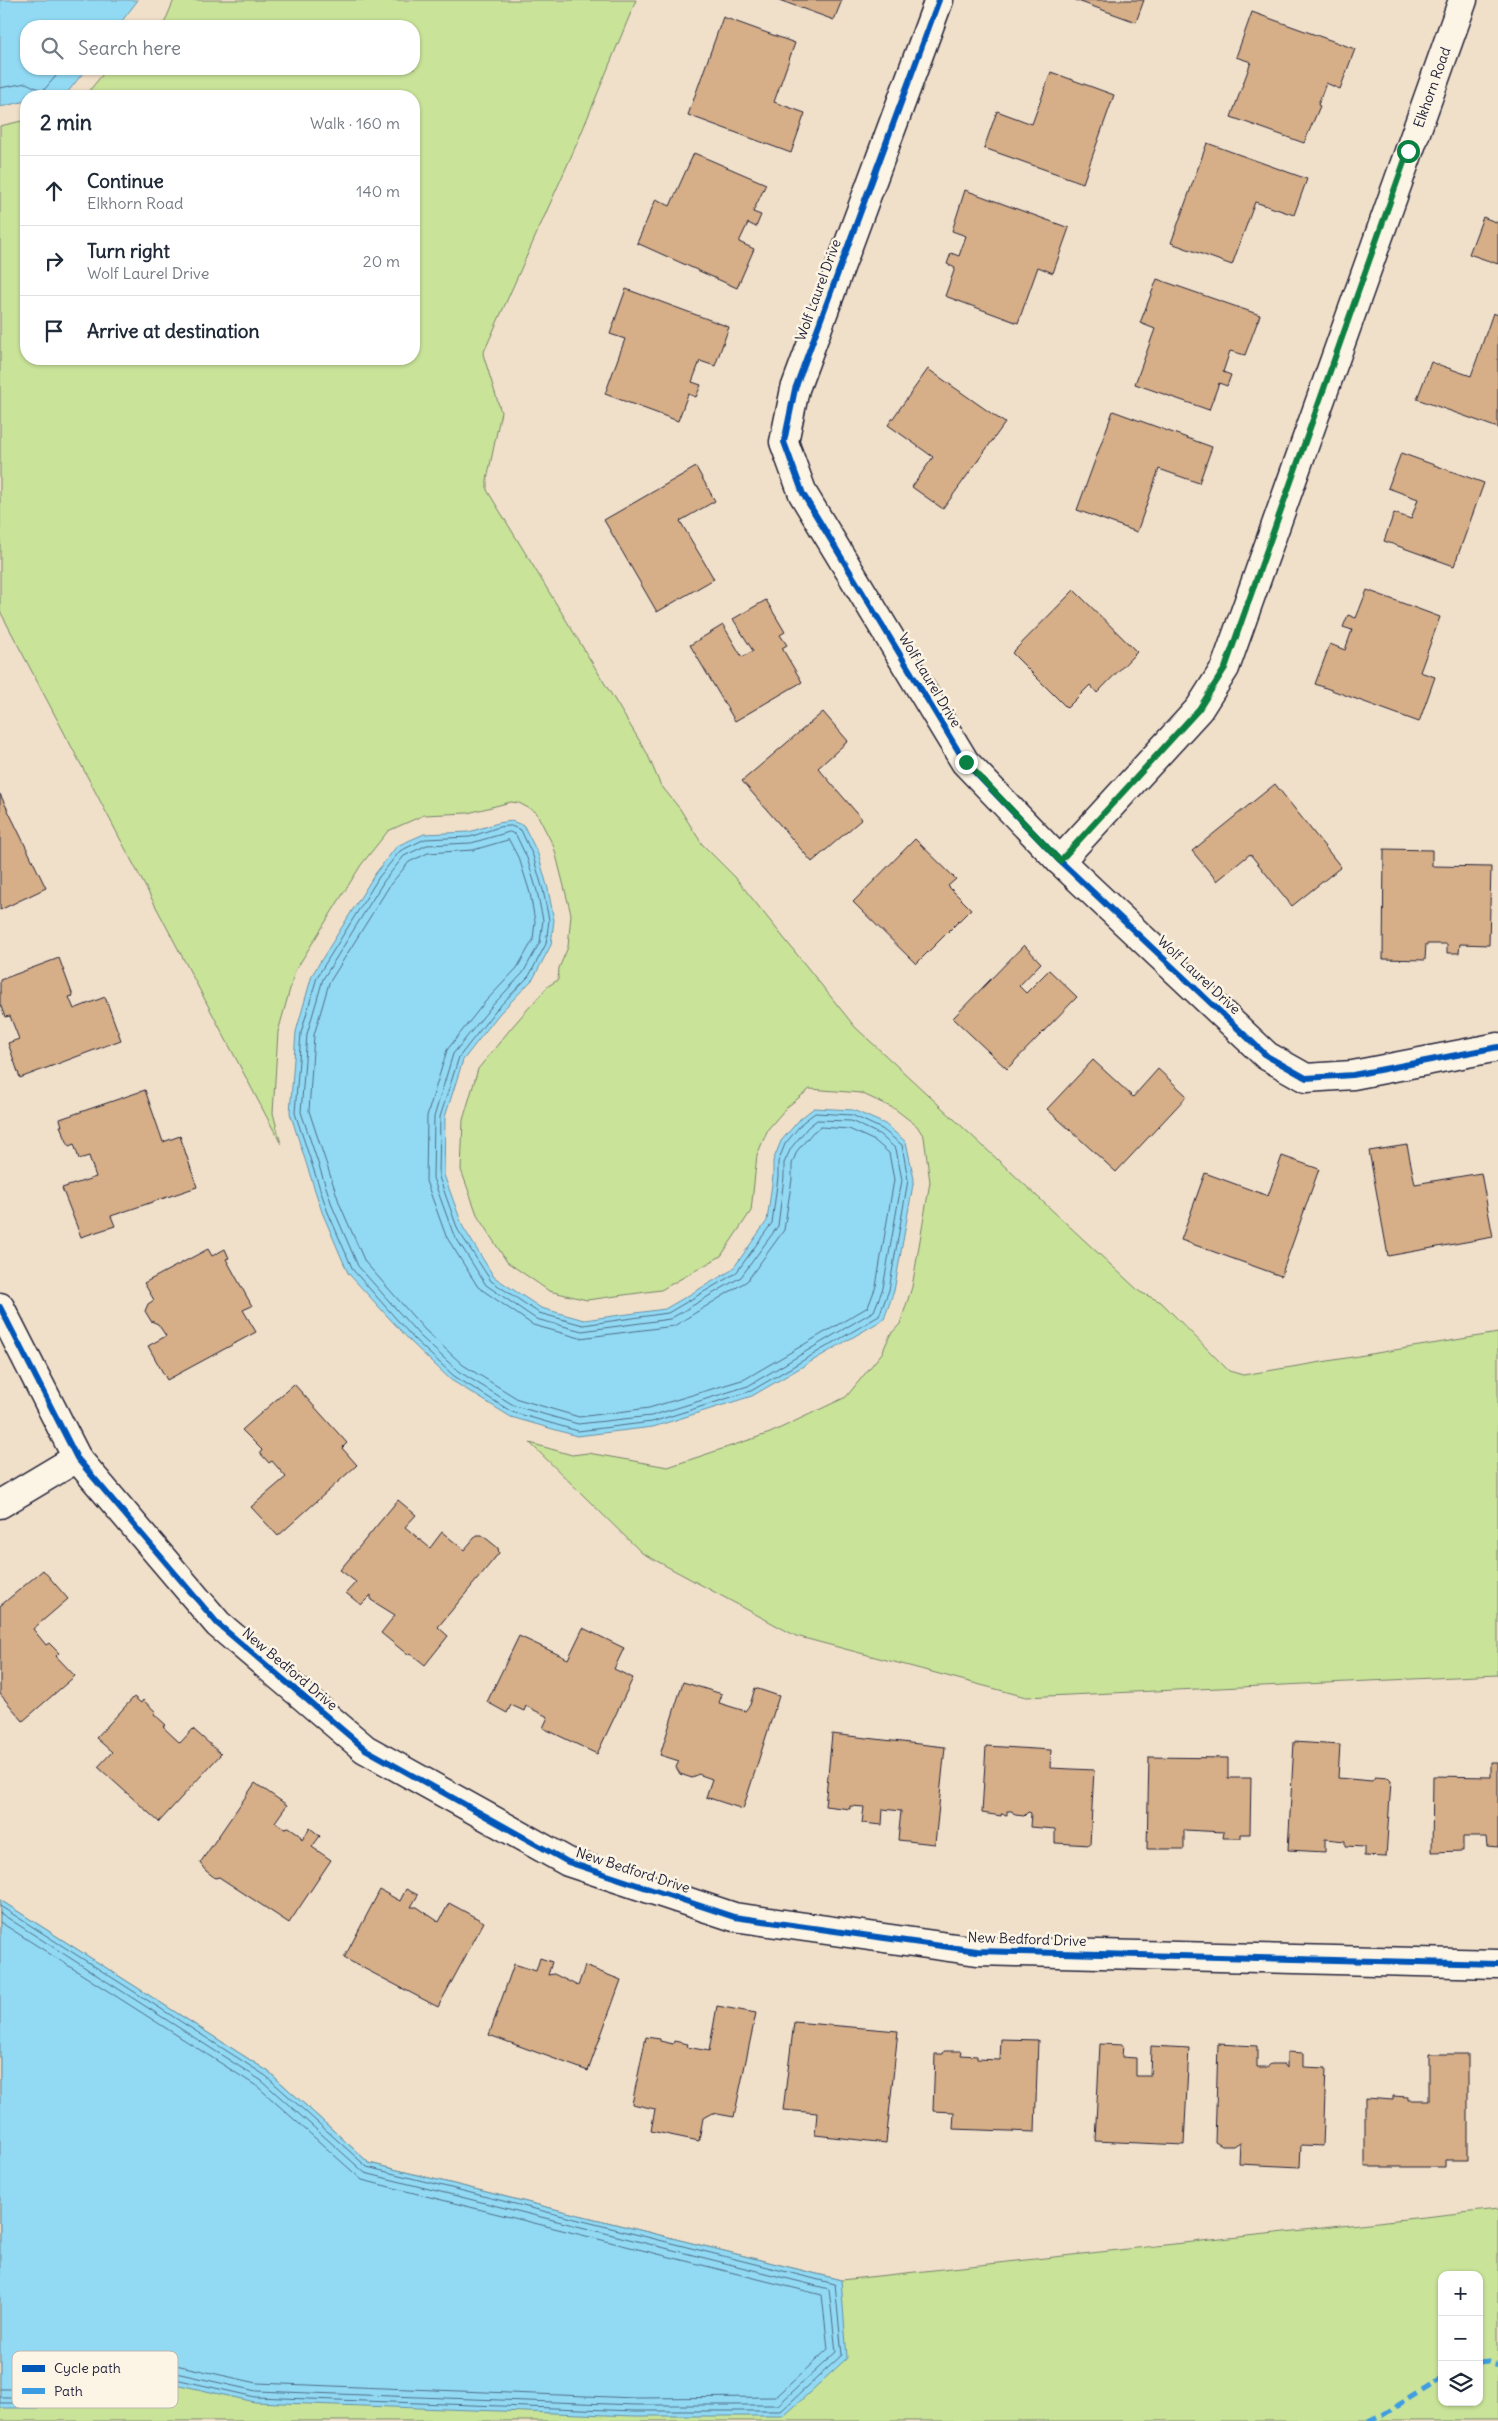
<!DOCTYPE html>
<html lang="en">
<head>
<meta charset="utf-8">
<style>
	:root { --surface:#fff; --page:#f2f2f3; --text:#1f2937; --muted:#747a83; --line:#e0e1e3 }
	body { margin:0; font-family:Delius,sans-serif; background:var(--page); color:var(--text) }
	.controls { position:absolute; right:15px; bottom:15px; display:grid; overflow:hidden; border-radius:10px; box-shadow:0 1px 4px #0004 }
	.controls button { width:45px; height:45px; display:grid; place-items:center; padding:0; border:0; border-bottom:1px solid var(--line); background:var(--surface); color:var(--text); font:25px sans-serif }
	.stop { position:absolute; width:15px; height:15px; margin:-11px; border:4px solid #0b8043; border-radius:50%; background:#fff }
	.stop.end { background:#0b8043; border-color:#fff; box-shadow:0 1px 5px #0008 }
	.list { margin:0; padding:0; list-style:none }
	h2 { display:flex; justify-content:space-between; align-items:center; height:65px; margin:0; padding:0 20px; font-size:21px }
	h2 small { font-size:16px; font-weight:400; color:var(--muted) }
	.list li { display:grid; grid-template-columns:32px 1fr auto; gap:15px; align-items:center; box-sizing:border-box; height:70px; padding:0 20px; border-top:1px solid var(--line) }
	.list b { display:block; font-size:19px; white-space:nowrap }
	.list p { margin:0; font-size:16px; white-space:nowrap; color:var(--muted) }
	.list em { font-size:16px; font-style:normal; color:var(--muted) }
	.icon { flex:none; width:28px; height:28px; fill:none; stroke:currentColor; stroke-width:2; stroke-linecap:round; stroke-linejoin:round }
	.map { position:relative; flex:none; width:1498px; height:2421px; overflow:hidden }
	.search { position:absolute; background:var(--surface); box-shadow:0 1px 4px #0004; left:20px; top:20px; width:400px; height:55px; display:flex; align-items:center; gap:12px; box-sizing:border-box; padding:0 18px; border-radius:20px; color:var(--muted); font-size:19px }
	.panel { position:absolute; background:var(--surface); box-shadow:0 1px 4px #0004; left:20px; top:90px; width:400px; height:275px; border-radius:20px }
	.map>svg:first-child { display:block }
	.green { fill:#c9e399; stroke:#76826a; fill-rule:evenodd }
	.water { fill:#92daf4; stroke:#6590aa }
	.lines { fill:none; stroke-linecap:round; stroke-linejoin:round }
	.shore { stroke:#4f6c85; stroke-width:1 }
	.building { fill:#d6ae87; stroke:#22223b }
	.minor-casing { stroke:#22223b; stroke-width:31 }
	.minor { stroke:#fcf5e5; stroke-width:28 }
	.quiet { stroke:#3c9ce2; stroke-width:5; stroke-dasharray:10 5; stroke-linecap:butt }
	.cycleway-casing { stroke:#fcf5e5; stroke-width:9 }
	.cycleway { stroke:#0057b8; stroke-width:6 }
	.route { stroke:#0b8043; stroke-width:6 }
	.labels { text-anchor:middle; stroke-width:5; stroke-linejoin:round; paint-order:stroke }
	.street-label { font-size:14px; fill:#22223b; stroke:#fcf5e5 }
	.key { fill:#fcf5e5; stroke:#bbb6b2; stroke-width:1 }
	.key-label { font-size:14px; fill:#22223b }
</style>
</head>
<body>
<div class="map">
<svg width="1498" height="2421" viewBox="0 0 1498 2421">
	<rect width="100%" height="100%" fill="#f1e0c9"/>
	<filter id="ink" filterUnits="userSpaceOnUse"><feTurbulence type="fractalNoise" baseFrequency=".02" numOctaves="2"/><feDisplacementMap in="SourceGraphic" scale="10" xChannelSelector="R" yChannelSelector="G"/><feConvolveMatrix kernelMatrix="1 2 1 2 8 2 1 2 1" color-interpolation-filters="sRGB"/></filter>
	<g filter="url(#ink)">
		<g class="green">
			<polygon points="174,0 636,0 578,141 483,354 501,412 487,480 487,490 647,753 660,784 680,809 702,844 735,877 855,1027 1140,1292 1161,1302 1229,1371 1243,1375 1498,1333 1498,1675 1026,1697 796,1636 642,1553 530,1443 572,1455 588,1453 668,1467 770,1433 846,1397 882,1353 890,1335 900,1324 912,1287 930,1182 924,1137 917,1126 895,1109 861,1093 810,1089 787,1107 768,1129 757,1155 751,1211 721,1256 661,1290 587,1300 549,1291 507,1262 478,1217 461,1170 463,1120 478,1069 512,1027 548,986 558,980 559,968 568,947 571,914 554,847 536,812 519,803 511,802 468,813 424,815 388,831 361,865 295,971 278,1032 273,1113 281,1144 0,611 0,126 26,120 26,359 414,359 414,96 85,96 107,69 414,69 414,26 163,26"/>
			<path d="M0 1900 269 2072 369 2163 841 2280 1498 2209V2421H0ZM1442 2275H1479V2402H1442Z"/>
		</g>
		<g class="water">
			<polygon points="0,0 138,0 118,26 26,26 26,69 86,69 67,93 52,96 26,96 26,101 0,107"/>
			<polygon points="512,821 524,826 538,854 548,889 554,920 551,945 533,979 499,1014 463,1060 445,1117 444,1175 463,1227 494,1277 541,1308 584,1320 665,1309 732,1270 767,1221 773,1176 773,1161 781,1141 800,1119 814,1108 853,1110 885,1124 906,1142 914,1179 894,1291 884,1319 752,1396 653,1427 577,1436 511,1417 451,1380 412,1343 348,1273 322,1212 290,1113 296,1032 312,975 375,874 397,846 424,834 469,832 498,823"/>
			<polygon points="0,1900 269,2072 369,2163 841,2280 847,2358 784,2416 635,2416 255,2402 118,2371 37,2408 0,2408"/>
		</g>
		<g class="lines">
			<g class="shore">
				<polyline points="0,88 26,83 43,91 62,69"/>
				<polygon points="511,826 521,830 533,856 543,890 549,920 546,944 529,976 495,1011 459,1057 440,1117 439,1177 458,1230 491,1281 539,1313 583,1325 668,1313 736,1273 772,1223 778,1177 778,1162 785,1144 803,1122 815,1113 852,1115 882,1129 902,1145 908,1180 889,1290 879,1316 751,1391 652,1422 578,1431 512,1412 454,1376 415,1340 353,1270 327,1210 295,1113 301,1033 317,977 379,877 400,851 425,839 470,837 499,827"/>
				<polygon points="510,832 516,835 527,858 537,891 543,920 540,942 523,973 491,1007 453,1054 434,1117 433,1178 453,1233 486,1285 536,1319 582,1331 670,1319 741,1277 778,1226 784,1177 784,1163 791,1148 808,1127 817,1120 851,1121 879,1134 896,1149 902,1180 883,1288 874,1311 748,1386 651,1416 578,1424 515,1406 458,1371 420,1336 358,1266 333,1208 301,1112 307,1034 323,979 384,881 404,856 427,845 471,843"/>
				<polygon points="509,840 520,861 530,893 535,921 533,940 517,968 485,1002 447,1050 427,1116 426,1181 446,1236 478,1287 533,1325 580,1338 674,1326 747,1281 784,1230 792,1179 792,1164 797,1151 813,1132 821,1127 849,1129 875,1141 889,1153 894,1180 876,1286 868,1307 745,1379 649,1408 579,1417 518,1399 463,1365 425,1330 365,1262 340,1205 309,1111 314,1035 329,983 390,885 409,862 428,853 473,850"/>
				<polyline points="0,1906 266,2076 367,2167 835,2284 842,2355 781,2411 635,2411 255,2397 118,2366 37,2403 0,2403"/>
				<polyline points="0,1913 262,2081 365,2173 829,2289 836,2352 778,2405 635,2405 256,2391 118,2360 35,2397 0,2397"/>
				<polyline points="0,1922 258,2087 362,2180 822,2295 828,2349 776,2397 636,2398 257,2383 117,2352 34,2389 0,2389"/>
			</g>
		</g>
		<g class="building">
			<polygon points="779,0 842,0 834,20"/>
			<polygon points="1075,0 1144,0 1136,22"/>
			<polygon points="1252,12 1355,49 1340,89 1326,83 1318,105 1320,106 1304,143 1231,117 1251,62 1236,57"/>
			<polygon points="723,17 795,43 774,102 805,113 791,153 688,115"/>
			<polygon points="1051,72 1114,95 1083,183 984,148 997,111 1032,124"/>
			<polygon points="1207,143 1307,179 1294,215 1255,202 1232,265 1171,243"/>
			<polygon points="694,153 766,184 753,212 761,215 756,227 748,223 739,242 754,249 737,288 637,243 656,199 670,206"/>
			<polygon points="965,190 1069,228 1053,273 1038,267 1018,323 945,296 955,268 947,264 951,253 959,256 966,236 952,231"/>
			<polygon points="1483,217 1498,223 1498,264 1469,254"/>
			<polygon points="1157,279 1260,315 1245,355 1230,351 1223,372 1231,375 1227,386 1219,383 1209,410 1135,384 1155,329 1140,323"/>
			<polygon points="626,289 729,327 715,366 700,361 692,382 701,385 696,397 688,394 678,421 605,394 625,339 610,334"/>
			<polygon points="1493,313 1498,315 1498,428 1417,399 1431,362 1471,376"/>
			<polygon points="928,369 1005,423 943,509 912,487 933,457 888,425"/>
			<polygon points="1113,411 1212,447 1199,483 1159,469 1137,532 1077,510"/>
			<polygon points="1401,453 1484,483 1454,566 1384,541 1394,513 1411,519 1418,499 1388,488"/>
			<polygon points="696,467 715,501 680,521 714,579 657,612 604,520"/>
			<polygon points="1074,590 1137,652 1097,693 1090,685 1067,708 1012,653"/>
			<polygon points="1367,590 1440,617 1420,672 1435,677 1419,722 1315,684 1330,644 1345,650 1352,630 1343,627 1348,615 1356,618"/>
			<polygon points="766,600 785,632 780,635 787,645 782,648 802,682 735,721 690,645 723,625 742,657 753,651 733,619"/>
			<polygon points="823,712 848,741 818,768 862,819 812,862 742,781"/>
			<polygon points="1275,784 1341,867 1292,906 1250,854 1217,881 1192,851"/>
			<polygon points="0,794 46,888 0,910"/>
			<polygon points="915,839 956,879 948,886 971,909 916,964 853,902"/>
			<polygon points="1384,849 1432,850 1432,866 1491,867 1489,945 1460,944 1459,953 1447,953 1447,944 1426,944 1425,960 1383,959"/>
			<polygon points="1024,945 1041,963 1019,986 1026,993 1049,970 1077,997 1007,1069 953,1018"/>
			<polygon points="59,958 73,996 69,997 74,1009 105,997 121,1040 20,1078 8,1043 19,1039 10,1016 5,1017 0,1004 0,980"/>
			<polygon points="1093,1060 1133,1097 1158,1069 1187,1096 1116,1172 1047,1109"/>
			<polygon points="145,1090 163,1142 180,1136 197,1187 111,1216 115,1226 81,1237 62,1188 96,1177 89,1156 79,1159 74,1144 69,1146 60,1126 62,1126 60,1119"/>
			<polygon points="1407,1145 1415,1184 1481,1173 1493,1237 1388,1256 1369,1151"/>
			<polygon points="1282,1156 1319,1169 1281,1276 1181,1240 1205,1173 1268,1196"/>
			<polygon points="208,1249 212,1256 225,1249 229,1258 226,1259 252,1306 243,1310 256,1332 167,1380 148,1346 166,1336 158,1324 151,1321 145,1311 148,1304 154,1300 144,1283"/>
			<polygon points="294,1384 347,1443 342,1448 357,1465 278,1536 251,1507 286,1477 272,1461 269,1463 260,1453 262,1450 242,1430"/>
			<polygon points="398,1500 416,1515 405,1527 430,1548 442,1532 464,1550 477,1535 482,1535 498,1548 499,1553 438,1627 448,1636 425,1665 410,1653 408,1655 381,1633 395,1615 371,1600 371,1595 361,1605 346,1593 356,1582 340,1570"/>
			<polygon points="43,1570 68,1599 33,1629 46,1645 49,1643 59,1653 56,1656 75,1676 23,1721 0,1694 0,1606"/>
			<polygon points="583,1628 624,1648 614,1669 633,1678 597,1754 543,1728 548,1717 526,1706 524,1711 511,1705 507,1713 487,1702 519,1636 568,1659"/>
			<polygon points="683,1682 722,1694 719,1703 745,1711 750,1705 755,1688 779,1696 743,1809 706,1797 712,1779 698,1774 692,1778 680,1774 676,1767 679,1761 660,1755"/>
			<polygon points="134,1697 141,1703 143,1700 156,1712 154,1714 166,1725 163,1727 180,1743 193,1729 221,1754 159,1822 98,1767 112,1752 96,1738"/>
			<polygon points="832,1734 945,1747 935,1844 898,1840 901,1811 883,1809 882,1825 862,1823 864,1807 850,1806 850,1809 825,1806"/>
			<polygon points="1294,1742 1340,1745 1338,1778 1372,1781 1375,1777 1388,1778 1391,1781 1386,1857 1364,1856 1364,1847 1345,1846 1345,1841 1325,1839 1325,1852 1288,1850"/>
			<polygon points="986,1746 1051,1750 1050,1768 1094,1770 1090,1845 1055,1843 1055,1829 1030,1827 1031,1813 1028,1812 1024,1816 1015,1815 1012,1811 1007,1811 1007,1815 1001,1814 1001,1816 982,1813"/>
			<polygon points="1149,1757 1228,1758 1228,1778 1251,1778 1250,1834 1241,1834 1241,1838 1223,1838 1224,1832 1184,1830 1184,1849 1147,1849"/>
			<polygon points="1491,1763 1498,1763 1498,1847 1487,1846 1486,1837 1463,1837 1463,1851 1432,1852 1433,1776 1491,1777"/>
			<polygon points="255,1783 287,1805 275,1822 284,1828 289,1827 299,1834 302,1840 310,1828 320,1836 312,1847 331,1860 289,1923 219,1877 215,1878 205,1870 200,1863"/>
			<polygon points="406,1889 418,1895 411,1907 417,1907 439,1922 449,1903 484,1922 438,2007 344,1958 380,1890 400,1901"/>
			<polygon points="540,1958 552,1962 548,1975 554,1974 578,1986 585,1966 621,1980 588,2071 489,2035 514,1964 536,1971"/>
			<polygon points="717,2006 756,2013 734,2117 712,2113 703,2118 699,2141 651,2131 655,2109 632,2104 646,2037 660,2039 660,2041 673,2044 674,2041 688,2044 687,2047 709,2051"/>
			<polygon points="794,2022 898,2031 886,2143 815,2135 817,2113 783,2110"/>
			<polygon points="1001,2039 1038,2040 1035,2132 953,2129 954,2112 933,2111 935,2054 943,2054 944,2051 962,2051 961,2055 977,2056 977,2059 1000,2060"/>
			<polygon points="1100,2044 1123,2045 1122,2057 1136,2058 1136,2076 1150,2076 1151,2046 1189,2048 1184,2145 1095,2141"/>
			<polygon points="1218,2044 1257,2046 1257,2067 1267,2067 1271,2064 1284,2064 1287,2068 1287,2052 1303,2053 1303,2067 1326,2068 1323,2146 1301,2145 1300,2167 1239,2164 1240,2142 1234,2146 1222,2146 1215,2142"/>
			<polygon points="1429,2054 1468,2054 1468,2160 1445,2160 1445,2167 1365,2167 1365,2098 1393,2100 1393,2096 1408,2097 1408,2100 1429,2100"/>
		</g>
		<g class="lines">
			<defs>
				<g id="minor">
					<polyline points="939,0 795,389 784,442 803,494 965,762 1060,861 1267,1056 1306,1078 1353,1075 1498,1047"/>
					<path id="s1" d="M1060 861 1199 709 1225 668 1463 0"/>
					<polyline points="0,1307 77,1458 218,1624 365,1749 568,1862 734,1917 977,1951 1498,1964"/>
					<polyline points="0,1504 77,1458"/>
				</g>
			</defs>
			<use href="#minor" class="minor-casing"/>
			<use href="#minor" class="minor"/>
			<g class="quiet">
				<polyline points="1479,2363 1488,2362 1498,2365"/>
				<polyline points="1369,2421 1384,2414 1442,2378"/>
			</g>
			<defs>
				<g id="cycleway">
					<polyline points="939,0 795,389 784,442 803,494 965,762 1060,861 1267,1056 1306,1078 1353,1075 1498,1047"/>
					<polyline points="0,1307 77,1458 218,1624 365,1749 568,1862 734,1917 977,1951 1498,1964"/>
				</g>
			</defs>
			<use href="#cycleway" class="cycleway-casing"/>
			<use href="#cycleway" class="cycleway"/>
		</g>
	</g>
	<g class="lines" filter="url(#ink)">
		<polyline class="route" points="966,762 1060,861 1199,709 1225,668 1408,151"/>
	</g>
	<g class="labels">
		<g class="street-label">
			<text dy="5" stroke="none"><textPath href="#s1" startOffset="871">Elkhorn Road</textPath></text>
			<text transform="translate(818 290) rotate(-70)" y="5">Wolf Laurel Drive</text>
			<text transform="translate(930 680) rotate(59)" y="5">Wolf Laurel Drive</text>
			<text transform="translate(1199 975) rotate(43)" y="5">Wolf Laurel Drive</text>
			<text transform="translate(290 1669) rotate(40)" y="5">New Bedford Drive</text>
			<text transform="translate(633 1870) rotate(18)" y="5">New Bedford Drive</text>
			<text transform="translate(1027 1939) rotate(2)" y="5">New Bedford Drive</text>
		</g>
	</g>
	<rect x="12" y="2351" width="166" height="57" rx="8" class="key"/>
	<rect x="22" y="2365" width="23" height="7" fill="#0057b8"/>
	<rect x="22" y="2388" width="23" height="6" fill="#3c9ce2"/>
	<g class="key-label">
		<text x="54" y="2373">Cycle path</text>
		<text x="54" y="2396">Path</text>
	</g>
</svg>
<div class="controls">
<button>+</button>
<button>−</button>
<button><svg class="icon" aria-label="layers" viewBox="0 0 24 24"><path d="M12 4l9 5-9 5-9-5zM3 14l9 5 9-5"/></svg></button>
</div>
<div class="stop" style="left:1408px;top:151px"></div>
<div class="stop end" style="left:966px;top:762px"></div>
<div class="search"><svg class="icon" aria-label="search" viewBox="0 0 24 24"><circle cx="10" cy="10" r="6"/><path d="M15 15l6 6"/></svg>Search here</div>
<section class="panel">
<h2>2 min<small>Walk · 160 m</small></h2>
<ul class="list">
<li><svg class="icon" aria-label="ahead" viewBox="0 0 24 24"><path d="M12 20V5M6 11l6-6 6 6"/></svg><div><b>Continue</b><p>Elkhorn Road</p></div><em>140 m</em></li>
<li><svg class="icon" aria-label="right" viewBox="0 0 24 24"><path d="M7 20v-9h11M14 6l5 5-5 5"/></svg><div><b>Turn right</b><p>Wolf Laurel Drive</p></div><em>20 m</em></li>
<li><svg class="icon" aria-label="arrive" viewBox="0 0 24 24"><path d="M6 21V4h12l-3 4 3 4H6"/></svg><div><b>Arrive at destination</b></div></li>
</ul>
</section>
</div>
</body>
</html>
